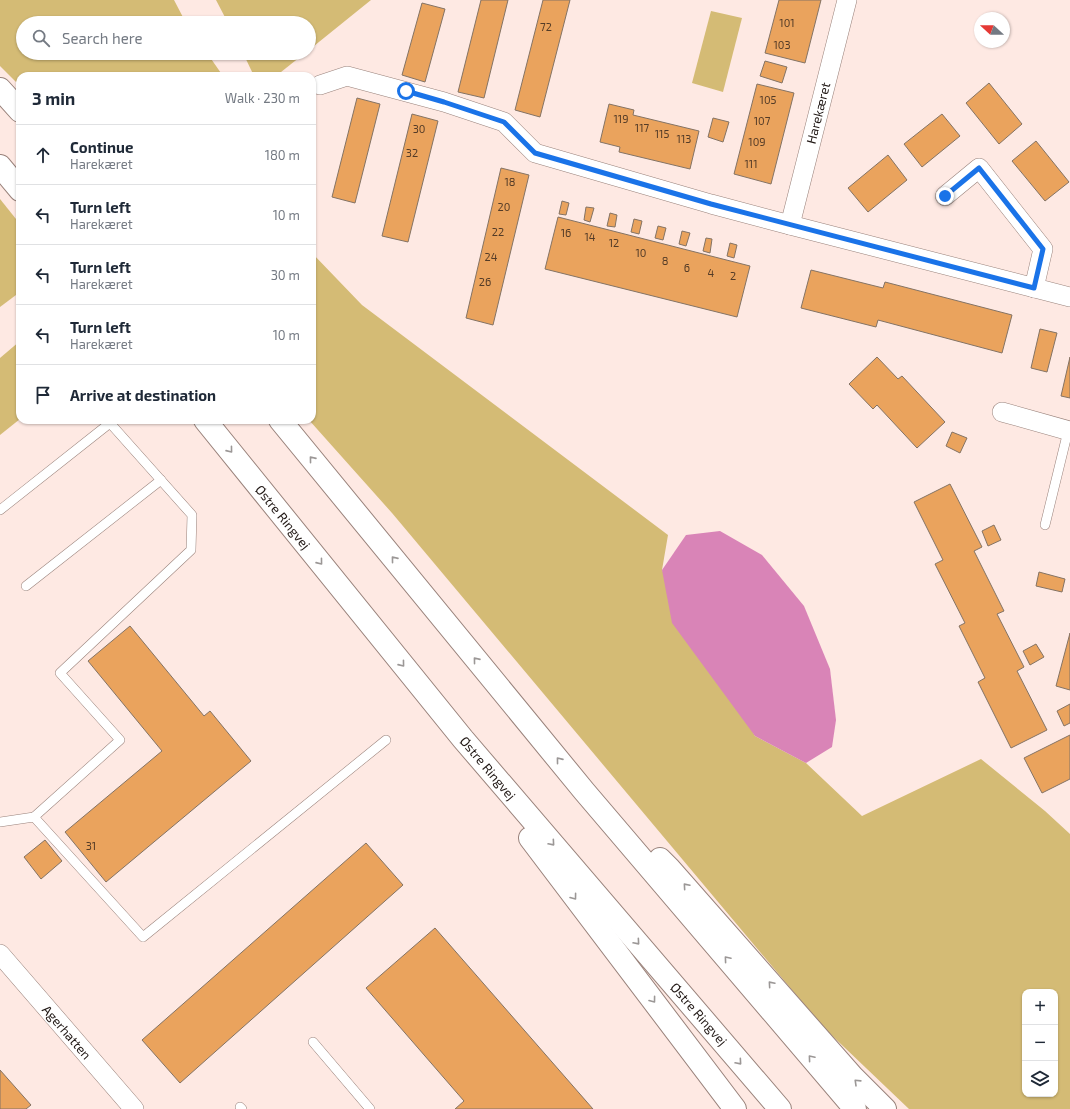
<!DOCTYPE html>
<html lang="en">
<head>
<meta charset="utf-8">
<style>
	:root { --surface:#fff; --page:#f6f6f7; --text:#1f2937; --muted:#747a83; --line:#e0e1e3 }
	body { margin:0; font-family:"Exo 2",sans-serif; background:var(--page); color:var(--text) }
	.controls { position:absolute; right:12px; bottom:12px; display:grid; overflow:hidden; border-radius:8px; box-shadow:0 1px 3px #0004 }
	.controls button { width:36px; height:36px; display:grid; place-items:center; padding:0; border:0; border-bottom:1px solid var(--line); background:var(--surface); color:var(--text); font:20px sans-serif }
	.compass { position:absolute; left:974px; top:12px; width:36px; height:36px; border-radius:50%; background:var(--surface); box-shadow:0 1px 3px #0004; rotate:291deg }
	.stop { position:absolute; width:12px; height:12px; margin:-9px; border:3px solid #1a73e8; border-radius:50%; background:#fff }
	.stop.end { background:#1a73e8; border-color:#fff; box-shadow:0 1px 4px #0008 }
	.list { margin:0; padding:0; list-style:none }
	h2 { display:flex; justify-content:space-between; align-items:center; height:52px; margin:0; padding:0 16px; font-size:17px }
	h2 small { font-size:13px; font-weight:400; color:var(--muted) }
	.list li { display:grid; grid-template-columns:26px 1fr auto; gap:12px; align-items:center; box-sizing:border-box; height:60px; padding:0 16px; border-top:1px solid var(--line) }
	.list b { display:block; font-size:15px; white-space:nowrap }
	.list p { margin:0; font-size:13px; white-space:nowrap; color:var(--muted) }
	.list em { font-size:13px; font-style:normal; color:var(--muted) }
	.icon { flex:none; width:22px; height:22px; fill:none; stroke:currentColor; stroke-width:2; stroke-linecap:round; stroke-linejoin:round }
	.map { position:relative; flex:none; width:1070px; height:1109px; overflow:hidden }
	.search { position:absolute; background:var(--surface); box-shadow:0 1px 3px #0004; left:16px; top:16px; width:300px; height:44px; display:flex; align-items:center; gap:10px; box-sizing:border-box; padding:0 14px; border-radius:22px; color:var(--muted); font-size:15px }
	.panel { position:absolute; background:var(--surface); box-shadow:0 1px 3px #0004; left:16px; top:72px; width:300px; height:352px; border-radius:12px }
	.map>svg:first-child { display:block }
	.green { fill:#d4bb75; fill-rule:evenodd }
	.water { fill:#d984b7 }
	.building { fill:#eaa35d; stroke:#847364 }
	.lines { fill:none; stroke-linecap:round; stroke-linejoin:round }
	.lane-casing { stroke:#99827b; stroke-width:10 }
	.street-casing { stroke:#99827b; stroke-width:20 }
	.secondary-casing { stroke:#99827b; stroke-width:24 }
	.lane { stroke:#fff; stroke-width:9 }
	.street { stroke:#fff; stroke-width:19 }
	.secondary { stroke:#fff; stroke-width:22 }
	.oneway { stroke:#9b9796 }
	.route { stroke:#1a73e8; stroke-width:5 }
	.labels { text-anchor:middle; stroke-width:3; stroke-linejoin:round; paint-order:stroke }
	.number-label { font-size:11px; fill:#533b27 }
	.street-label { font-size:13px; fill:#211815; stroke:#fff }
</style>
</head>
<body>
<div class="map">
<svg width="1070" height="1109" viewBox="0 0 1070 1109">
	<rect width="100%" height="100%" fill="#fee9e3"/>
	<g class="green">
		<polygon points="0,0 174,0 186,23 23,23 23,53 207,53 223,76 20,76 20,86 0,66"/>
		<polygon points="216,0 371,0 309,50 309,23 228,23"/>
		<polygon points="711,11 742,18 723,92 692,83"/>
		<polygon points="243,53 305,53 276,76 254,76"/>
		<polygon points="0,199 20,224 20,292 0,307"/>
		<path d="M312 253 362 305 668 535 662 570 755 736 806 763 862 816 981 759 1045 811 1070 834V1109H909L823 1027 392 513 309 420H312ZM1025 992H1055V1094H1025Z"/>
		<polygon points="20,341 20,419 0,435 0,358"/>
	</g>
	<polygon class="water" points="720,531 762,555 804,606 830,669 836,720 832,747 806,763 755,736 672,623 662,570 686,535"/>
	<g class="building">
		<polygon points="481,0 508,0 484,98 458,92"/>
		<polygon points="543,0 570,0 540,117 515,110"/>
		<polygon points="779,0 821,0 805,63 765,53"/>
		<polygon points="422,3 445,9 425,82 402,75"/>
		<polygon points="765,61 787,67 782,83 760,76"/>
		<polygon points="989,83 1022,124 999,144 966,103"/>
		<polygon points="757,84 794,93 771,184 734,174"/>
		<polygon points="357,98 380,104 355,203 332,197"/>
		<polygon points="609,104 634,110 633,115 699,131 690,169 619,152 620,147 600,142"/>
		<polygon points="412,114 438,121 408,242 382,236"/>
		<polygon points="942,114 960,136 922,167 904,144"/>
		<polygon points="713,118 729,122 723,142 708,137"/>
		<polygon points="1036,141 1069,182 1045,201 1012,161"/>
		<polygon points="888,155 907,180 868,212 848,188"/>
		<polygon points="501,168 529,175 493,325 466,318"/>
		<polygon points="562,201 569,203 566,215 559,214"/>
		<polygon points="586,207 594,208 590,222 584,220"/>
		<polygon points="610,213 617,215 615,227 607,226"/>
		<polygon points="558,217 750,266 737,317 545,269"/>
		<polygon points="634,219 642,221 639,234 631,232"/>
		<polygon points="658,226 666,228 663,240 655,238"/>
		<polygon points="682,231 690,233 686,246 679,244"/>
		<polygon points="706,238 712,239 710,253 703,251"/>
		<polygon points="730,243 737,245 734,258 727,256"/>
		<polygon points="811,270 883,288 885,282 1012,315 1002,353 878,320 876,327 801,308"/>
		<polygon points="1040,329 1057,333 1047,372 1031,368"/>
		<polygon points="877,357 898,379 902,376 945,422 917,448 877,405 873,409 849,384"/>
		<polygon points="1070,357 1070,398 1061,396"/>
		<polygon points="952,432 967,438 960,453 946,446"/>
		<polygon points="950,484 982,547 974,551 1004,611 997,614 1024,667 1017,671 1047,730 1011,748 978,682 985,678 959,626 965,623 935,564 943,560 914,502"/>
		<polygon points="994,525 1001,540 988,546 982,531"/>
		<polygon points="1039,572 1065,579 1062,592 1036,586"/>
		<polygon points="130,626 204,716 210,711 251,761 106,882 65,832 162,751 88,661"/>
		<polygon points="1070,633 1070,690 1056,686"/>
		<polygon points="1036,644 1044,657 1030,665 1023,651"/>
		<polygon points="1070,704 1070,723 1064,726 1057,711"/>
		<polygon points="1070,735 1070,779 1042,793 1024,758"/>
		<polygon points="45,840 62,861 41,879 24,857"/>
		<polygon points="366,843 403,885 180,1083 142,1040"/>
		<polygon points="435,928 593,1109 455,1109 464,1101 366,988"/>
		<polygon points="0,1070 31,1105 26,1109 0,1109"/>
	</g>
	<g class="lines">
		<defs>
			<g id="lane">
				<polyline points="0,510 110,423 192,515 191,550 60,673 120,740 34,817"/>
				<polyline points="1045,525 1068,431"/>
				<polyline points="26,586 161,480"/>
				<polyline points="0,822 34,817 143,937 386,740"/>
				<polyline points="313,1042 370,1109"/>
				<polyline points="240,1107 242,1109"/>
			</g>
			<g id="street">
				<polyline points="320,85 347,76 444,102 504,122 535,153 711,204 790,225 1070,297"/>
				<polyline points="945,196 979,168 1043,249 1034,288"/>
				<polyline points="790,225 847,0"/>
				<polyline points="1002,412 1070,431"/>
				<polyline points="0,954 134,1109"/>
			</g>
			<g id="secondary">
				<polyline points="0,89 20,111"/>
				<polyline points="0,166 20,190"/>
				<polyline points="205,420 463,739 780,1109"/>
				<polyline points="280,420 584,791 855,1109"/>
				<polyline points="530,838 735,1109"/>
				<polyline points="660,859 669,868 852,1076 885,1109"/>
			</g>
		</defs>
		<use href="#lane" class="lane-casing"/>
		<use href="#street" class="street-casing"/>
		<use href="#secondary" class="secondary-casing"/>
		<use href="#lane" class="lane"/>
		<use href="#street" class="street"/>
		<use href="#secondary" class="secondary"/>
	</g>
	<defs><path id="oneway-chevron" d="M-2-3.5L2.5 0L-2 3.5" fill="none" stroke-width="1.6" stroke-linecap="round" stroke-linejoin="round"/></defs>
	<g class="oneway">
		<use href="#oneway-chevron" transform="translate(230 450) rotate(51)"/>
		<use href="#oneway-chevron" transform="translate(312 459) rotate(-129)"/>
		<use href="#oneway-chevron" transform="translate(394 559) rotate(-129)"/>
		<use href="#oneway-chevron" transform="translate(320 562) rotate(51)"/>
		<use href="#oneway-chevron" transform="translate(476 660) rotate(-129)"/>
		<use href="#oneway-chevron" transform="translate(402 664) rotate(51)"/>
		<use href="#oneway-chevron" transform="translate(559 760) rotate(-129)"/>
		<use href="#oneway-chevron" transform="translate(552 843) rotate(49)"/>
		<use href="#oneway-chevron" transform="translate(686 886) rotate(-131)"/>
		<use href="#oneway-chevron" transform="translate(574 897) rotate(53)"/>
		<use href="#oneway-chevron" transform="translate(637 942) rotate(49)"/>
		<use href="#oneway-chevron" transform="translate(727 959) rotate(-130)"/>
		<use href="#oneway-chevron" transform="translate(771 984) rotate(-131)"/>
		<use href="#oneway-chevron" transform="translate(653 1000) rotate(53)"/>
		<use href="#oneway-chevron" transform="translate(811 1058) rotate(-130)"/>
		<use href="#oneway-chevron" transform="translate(739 1062) rotate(49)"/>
		<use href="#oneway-chevron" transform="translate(857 1082) rotate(-136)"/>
	</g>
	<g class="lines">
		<polyline class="route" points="406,91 444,102 504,122 535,153 711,204 1034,288 1043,249 979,168 945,196"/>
	</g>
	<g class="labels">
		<g class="number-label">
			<text x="787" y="27">101</text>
			<text x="546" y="31">72</text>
			<text x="782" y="49">103</text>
			<text x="768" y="104">105</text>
			<text x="621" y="123">119</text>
			<text x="762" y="125">107</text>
			<text x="642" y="132">117</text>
			<text x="419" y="133">30</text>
			<text x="662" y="138">115</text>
			<text x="684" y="143">113</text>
			<text x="757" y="146">109</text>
			<text x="412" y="157">32</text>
			<text x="751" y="168">111</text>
			<text x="510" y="186">18</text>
			<text x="504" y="211">20</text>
			<text x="498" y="236">22</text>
			<text x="566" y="237">16</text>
			<text x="590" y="241">14</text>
			<text x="614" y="247">12</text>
			<text x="641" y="257">10</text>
			<text x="491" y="261">24</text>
			<text x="665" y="265">8</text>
			<text x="687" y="272">6</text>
			<text x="711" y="277">4</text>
			<text x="733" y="280">2</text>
			<text x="485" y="286">26</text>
			<text x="91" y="850">31</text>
		</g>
		<g class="street-label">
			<text transform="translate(818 113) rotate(-76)" y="5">Harekæret</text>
			<text transform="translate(283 517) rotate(51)" y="5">Østre Ringvej</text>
			<text transform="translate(488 768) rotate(50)" y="5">Østre Ringvej</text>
			<text transform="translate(699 1014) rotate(49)" y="5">Østre Ringvej</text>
			<text transform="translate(67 1032) rotate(49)" y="5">Agerhatten</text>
		</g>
	</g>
</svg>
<div class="controls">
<button>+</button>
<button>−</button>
<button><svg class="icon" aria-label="layers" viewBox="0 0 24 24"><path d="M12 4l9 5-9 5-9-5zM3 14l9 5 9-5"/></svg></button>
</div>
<svg class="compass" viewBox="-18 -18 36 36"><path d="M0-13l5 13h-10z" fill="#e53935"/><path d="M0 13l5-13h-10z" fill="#747a83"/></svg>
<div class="stop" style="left:406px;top:91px"></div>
<div class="stop end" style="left:945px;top:196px"></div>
<div class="search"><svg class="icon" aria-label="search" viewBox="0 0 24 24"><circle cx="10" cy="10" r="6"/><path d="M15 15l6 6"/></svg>Search here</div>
<section class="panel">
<h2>3 min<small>Walk · 230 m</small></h2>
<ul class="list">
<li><svg class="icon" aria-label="ahead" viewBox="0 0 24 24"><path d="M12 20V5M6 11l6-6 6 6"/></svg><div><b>Continue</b><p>Harekæret</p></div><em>180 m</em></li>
<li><svg class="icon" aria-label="left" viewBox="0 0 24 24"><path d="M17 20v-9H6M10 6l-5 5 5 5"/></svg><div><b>Turn left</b><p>Harekæret</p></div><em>10 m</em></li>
<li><svg class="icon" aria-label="left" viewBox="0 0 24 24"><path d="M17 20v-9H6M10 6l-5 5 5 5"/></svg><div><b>Turn left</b><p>Harekæret</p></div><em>30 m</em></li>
<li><svg class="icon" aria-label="left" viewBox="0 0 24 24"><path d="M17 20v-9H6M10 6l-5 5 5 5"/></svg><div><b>Turn left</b><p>Harekæret</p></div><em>10 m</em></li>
<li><svg class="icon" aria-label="arrive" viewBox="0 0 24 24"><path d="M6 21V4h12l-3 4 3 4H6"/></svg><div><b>Arrive at destination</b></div></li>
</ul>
</section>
</div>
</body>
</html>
